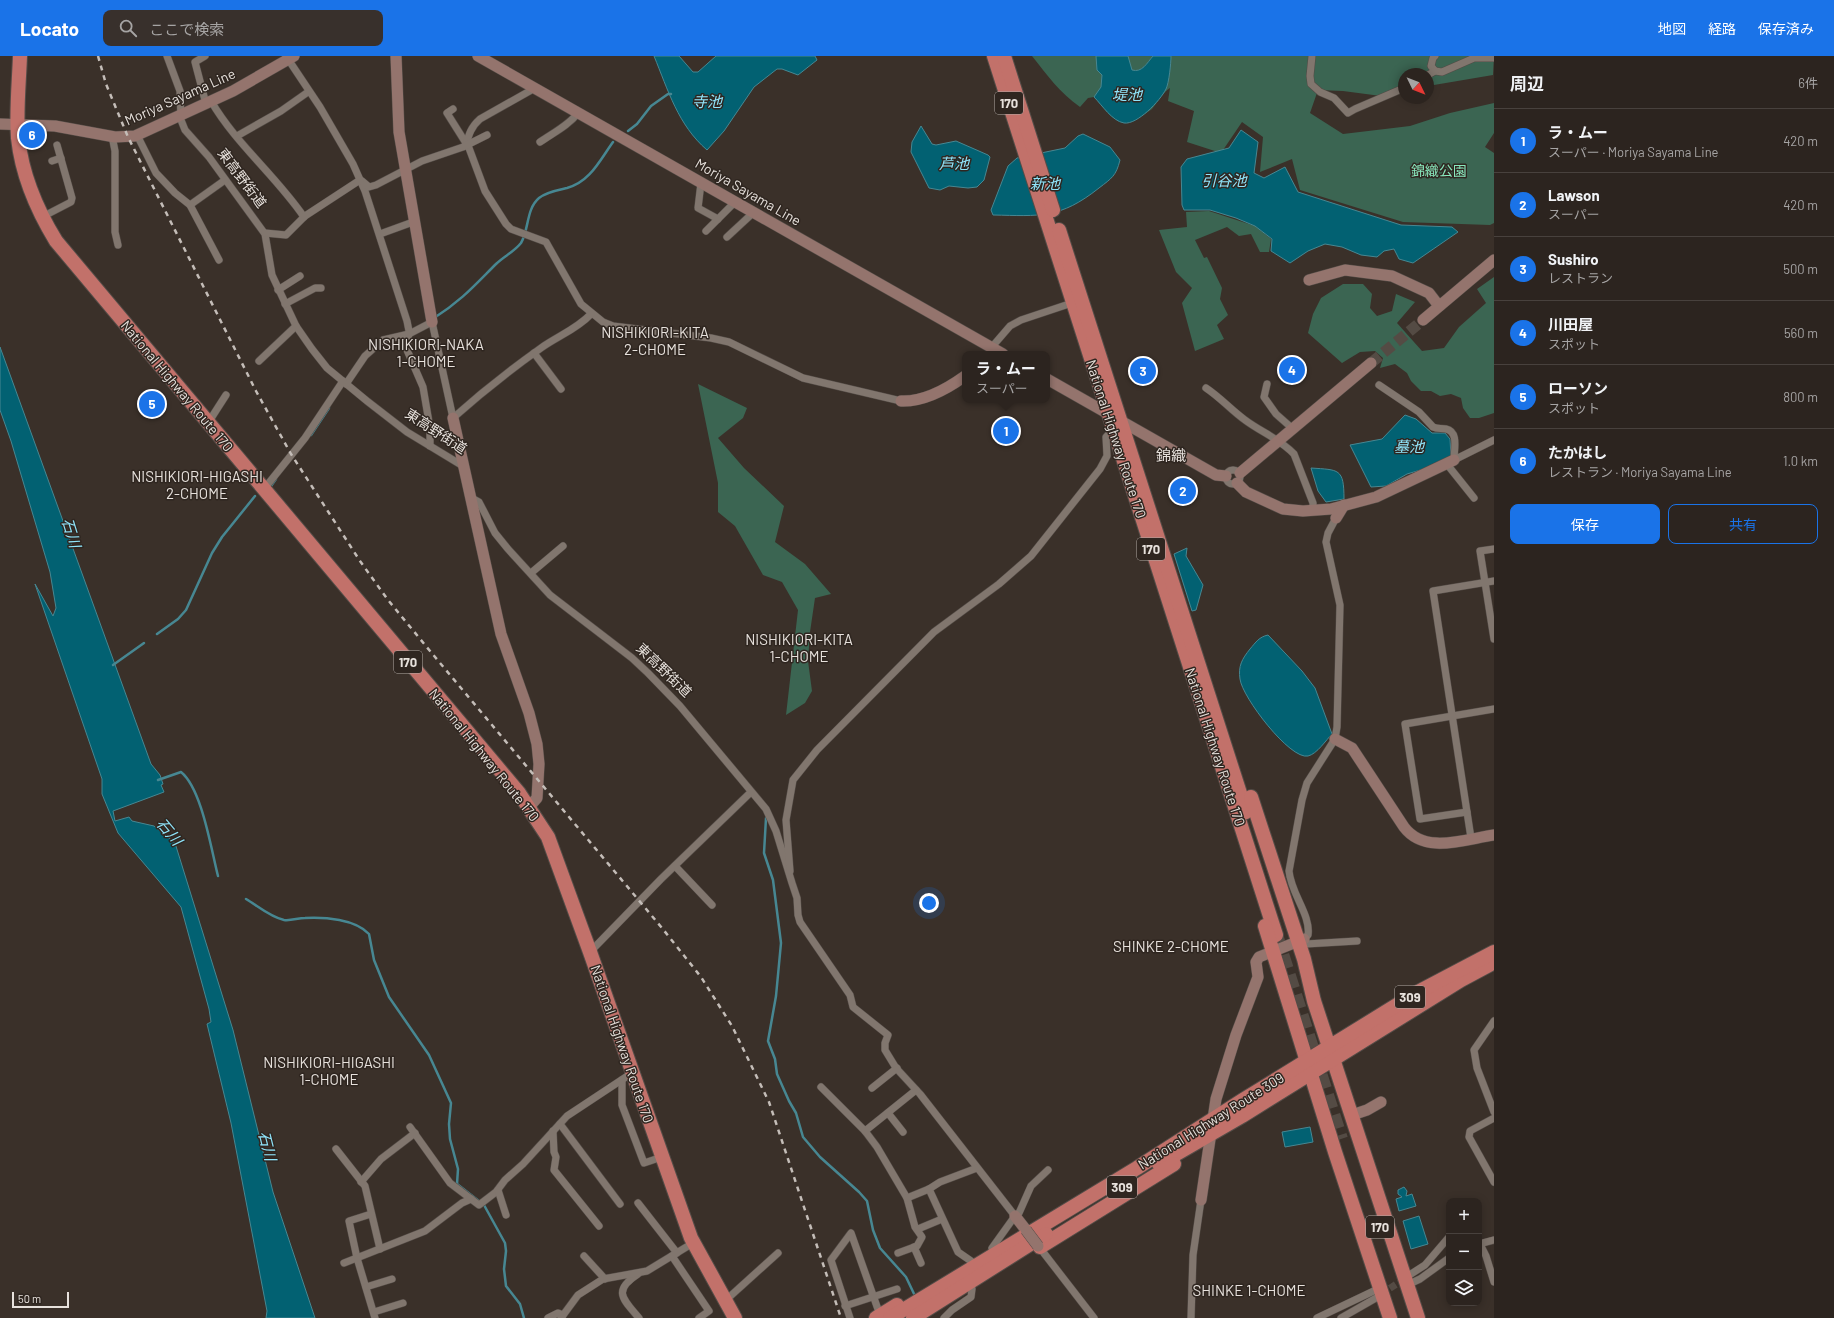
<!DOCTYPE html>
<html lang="ja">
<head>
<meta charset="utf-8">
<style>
	:root { --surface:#2c241f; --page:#38302c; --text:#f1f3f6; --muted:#a6a4a4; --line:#48413d; --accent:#1a73e8 }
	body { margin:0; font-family:Barlow,"Noto Sans JP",sans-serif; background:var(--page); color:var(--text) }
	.controls { position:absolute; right:12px; bottom:12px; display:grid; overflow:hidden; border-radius:8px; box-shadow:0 2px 10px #0003 }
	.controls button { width:36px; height:36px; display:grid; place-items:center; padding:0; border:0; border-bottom:1px solid var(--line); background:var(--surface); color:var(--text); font:20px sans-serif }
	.compass { position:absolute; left:1398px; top:12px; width:36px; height:36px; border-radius:50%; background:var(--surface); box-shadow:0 2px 10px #0003; rotate:133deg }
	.scale { position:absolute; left:12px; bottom:10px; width:57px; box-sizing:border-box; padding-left:4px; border:2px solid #e7e1dc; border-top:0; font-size:11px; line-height:14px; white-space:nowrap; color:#e7e1dc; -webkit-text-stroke:3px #2f2620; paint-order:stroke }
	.you { position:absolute; left:929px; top:847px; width:14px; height:14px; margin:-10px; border:3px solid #fff; border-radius:50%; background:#1a73e8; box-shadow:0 0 0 6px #1a73e833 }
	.badge { display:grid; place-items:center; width:26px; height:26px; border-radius:50%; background:var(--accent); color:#fff; font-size:13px; font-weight:700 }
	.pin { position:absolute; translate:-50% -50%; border:2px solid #fff; box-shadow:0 1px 4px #0006 }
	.popup { position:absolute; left:962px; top:295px; width:88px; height:52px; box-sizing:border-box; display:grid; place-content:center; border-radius:8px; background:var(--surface); filter:drop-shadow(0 1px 3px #0005); font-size:13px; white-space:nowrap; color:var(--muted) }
	.popup b { font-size:15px; color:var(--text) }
	.popup::after { content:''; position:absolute; left:50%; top:100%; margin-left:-8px; border:8px solid transparent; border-top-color:var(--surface) }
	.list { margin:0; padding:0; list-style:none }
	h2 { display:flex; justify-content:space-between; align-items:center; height:52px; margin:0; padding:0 16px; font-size:17px }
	h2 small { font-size:13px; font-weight:400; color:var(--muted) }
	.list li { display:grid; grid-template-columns:26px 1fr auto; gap:12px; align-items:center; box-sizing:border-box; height:64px; padding:0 16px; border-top:1px solid var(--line) }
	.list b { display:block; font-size:15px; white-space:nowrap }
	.list p { margin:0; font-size:13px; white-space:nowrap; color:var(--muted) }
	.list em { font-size:13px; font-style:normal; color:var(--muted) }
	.actions { display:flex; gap:8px; padding:12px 16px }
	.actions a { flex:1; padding:9px 0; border:1px solid var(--accent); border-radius:8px; text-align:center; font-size:14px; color:var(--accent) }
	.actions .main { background:var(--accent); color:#fff }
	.icon { flex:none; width:22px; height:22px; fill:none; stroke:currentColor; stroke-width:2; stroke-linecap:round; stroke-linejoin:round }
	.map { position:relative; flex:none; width:1494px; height:1262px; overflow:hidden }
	header { display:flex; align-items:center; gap:24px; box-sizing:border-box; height:56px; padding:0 20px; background:var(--accent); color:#fff }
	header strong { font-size:19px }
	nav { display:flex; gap:22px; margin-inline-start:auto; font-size:14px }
	.search { width:280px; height:36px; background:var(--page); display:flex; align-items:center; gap:10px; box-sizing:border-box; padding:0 14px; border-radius:8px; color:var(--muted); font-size:15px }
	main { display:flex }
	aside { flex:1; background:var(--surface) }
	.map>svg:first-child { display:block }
	.green { fill:#3b6552 }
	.water { fill:#026172; stroke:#478792 }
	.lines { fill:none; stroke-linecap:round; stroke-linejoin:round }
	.stream { stroke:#478792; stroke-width:2.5 }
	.street-tunnel { stroke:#544b44; stroke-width:7; stroke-dasharray:7 3.5; stroke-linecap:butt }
	.secondary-tunnel { stroke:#544b44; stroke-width:11; stroke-dasharray:11 5.5; stroke-linecap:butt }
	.highway-tunnel { stroke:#544b44; stroke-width:14; stroke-dasharray:14 7; stroke-linecap:butt }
	.street-casing { stroke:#544c47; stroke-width:8 }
	.secondary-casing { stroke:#544c47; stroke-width:12 }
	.highway-casing { stroke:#544c47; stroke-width:16 }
	.street { stroke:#81766e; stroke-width:7 }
	.secondary { stroke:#94746d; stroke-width:11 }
	.highway { stroke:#c2716a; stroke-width:14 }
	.rail { stroke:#c4bdb8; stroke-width:2.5; stroke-dasharray:5 5; stroke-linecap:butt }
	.secondary-bridge-casing { stroke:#544c47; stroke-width:12; stroke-linecap:butt }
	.secondary-bridge { stroke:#94746d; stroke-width:11 }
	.labels { text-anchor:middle; stroke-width:3; stroke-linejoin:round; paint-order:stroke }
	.shield { fill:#2f2620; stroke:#b0a9a4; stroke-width:1 }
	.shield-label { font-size:13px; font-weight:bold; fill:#e7e1dc }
	.street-label { font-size:14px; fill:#e7e1dc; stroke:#2f2620 }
	.park-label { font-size:14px; fill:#89e8bd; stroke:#2f2620 }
	.water-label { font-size:15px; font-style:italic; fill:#90e5fb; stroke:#2f2620 }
	.neighbourhood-label { font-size:15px; fill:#e7e1dc; stroke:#2f2620 }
</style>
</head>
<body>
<header>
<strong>Locato</strong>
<div class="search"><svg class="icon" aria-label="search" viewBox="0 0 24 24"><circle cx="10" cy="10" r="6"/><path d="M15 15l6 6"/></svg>ここで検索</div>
<nav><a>地図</a><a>経路</a><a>保存済み</a></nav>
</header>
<main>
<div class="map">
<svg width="1494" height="1262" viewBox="0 0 1494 1262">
	<rect width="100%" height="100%" fill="#3a3029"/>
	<g class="green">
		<path d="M1032 0H1494L1493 19 1428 30V18H1404V35L1381 40 1343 35 1318 34 1310 57 1343 78 1410 70 1450 57 1494 47V77L1485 91 1494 97V167L1490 169 1403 166 1300 134 1292 103 1260 116 1263 81 1242 66 1221 97 1187 86 1194 55 1168 45 1170 32C1162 37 1158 46 1152 53 1148 56 1143 59 1139 62 1117 76 1108 55 1094 41L1088 42 1080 51C1060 37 1047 19 1032 0Z"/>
		<polygon points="1209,155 1255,170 1271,183 1269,196 1260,196 1251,178 1239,180 1227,171 1195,184 1204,202 1207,201 1222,232 1220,243 1228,259 1217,269 1224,283 1195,295 1182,247 1192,232 1176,216 1159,174 1187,171 1186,156"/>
		<polygon points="1494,221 1494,357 1479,362 1470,362 1463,352 1461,342 1451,338 1440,340 1431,335 1421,335 1411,325 1407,317 1395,308 1380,312 1383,302 1375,295 1360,296 1342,307 1308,277 1313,258 1321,242 1343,228 1363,228 1372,238 1370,252 1377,260 1392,255 1396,238 1415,246 1397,267 1422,295 1444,292 1459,271 1486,247 1477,233"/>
		<polygon points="698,328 747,352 743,362 718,382 744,412 784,450 775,486 805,508 831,538 815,542 810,576 808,605 812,635 805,647 786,659 798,554 782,526 763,519 735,470 718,456 718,427"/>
	</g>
	<g class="water">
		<path d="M654 0H679L693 16H698L716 0H815L817 4 798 19 782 13H777L754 31 724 75 707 94C678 69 668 34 654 0Z"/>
		<path d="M1096 0H1128L1132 14C1142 17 1147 7 1153 0H1171C1171 7 1169 27 1166 33 1160 45 1137 69 1124 67 1112 65 1102 49 1094 41L1101 31 1102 19 1097 14Z"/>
		<polygon points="921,70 932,88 936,89 956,85 988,99 990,101 984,124 977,131 968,132 949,130 940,134 929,132 911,96 912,86"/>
		<polygon points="1241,74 1258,86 1254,117 1264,122 1285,111 1298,136 1401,169 1452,171 1458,176 1413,207 1399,203 1394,193 1384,195 1377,201 1361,199 1342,191 1325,188 1308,195 1290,207 1271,195 1272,183 1255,170 1236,162 1210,154 1184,154 1182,149 1181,111 1187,103 1229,92"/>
		<path d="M1083 78 1110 91 1120 104C1116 120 1112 122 1099 132 1060 163 1040 160 993 159L991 154 1008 110 1017 102 1065 92 1078 80Z"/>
		<polygon points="0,291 151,708 160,719 163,728 161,729 164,736 113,755 115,765 129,761 132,765 154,770 175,787 233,974 273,1136 315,1262 266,1262 267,1255 231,1067 207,968 211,966 209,953 181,851 118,777 102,738 102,723 35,528 53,560 56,552 50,516 11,385 0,354"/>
		<polygon points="1405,359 1416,363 1432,377 1445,377 1450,383 1451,401 1424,413 1407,418 1386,430 1371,431 1350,389 1382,383"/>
		<path d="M1311 412C1339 414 1344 412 1344 443L1326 446 1318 435Z"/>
		<polygon points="1187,492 1186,500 1203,529 1196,554 1192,555 1174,498"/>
		<path d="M1268 579 1302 615 1315 632 1332 678C1326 684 1317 698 1308 700 1290 704 1242 641 1240 623 1238 610 1242 603 1250 593 1256 586 1259 581 1268 579Z"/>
		<polygon points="1310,1071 1313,1086 1285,1091 1282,1076"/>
		<polygon points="1404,1131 1407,1135 1406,1140 1412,1138 1416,1150 1399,1155 1396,1143 1402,1141 1398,1138 1398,1134"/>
		<polygon points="1419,1160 1428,1188 1411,1193 1403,1165"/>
	</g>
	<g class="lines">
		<g class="stream">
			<polyline points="628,75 637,68 651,50 668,38 671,38"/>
			<path d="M434 262C461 245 474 230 496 208 504 200 514 196 521 187 529 174 526 153 539 142 546 136 558 134 567 132 590 126 600 104 613 86"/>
			<polyline points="311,379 329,352"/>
			<polyline points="271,430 276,423"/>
			<polyline points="157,578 178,563 186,554 212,497 222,481 255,440"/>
			<polyline points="113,609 144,587"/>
			<path d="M158 724 181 716C202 733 211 793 218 820"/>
			<polyline points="766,762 764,797 773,824 781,887 776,940 768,985 775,1003 777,1018 789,1045 796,1057 803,1081 820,1101 859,1136 867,1145 873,1174 880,1192 906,1221 916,1242"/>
			<path d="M246 843C258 850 270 861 284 864 291 865 298 862 305 862 325 861 355 863 369 878L374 904 389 941 429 999 451 1047 449 1068 450 1083 458 1113 457 1128 484 1149 505 1187 506 1195 504 1213 506 1230 520 1248 524 1262"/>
		</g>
		<polyline class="street-tunnel" points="1381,1238 1406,1222"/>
		<polyline class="secondary-tunnel" points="1371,307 1423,264"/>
		<polyline class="highway-tunnel" points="1276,879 1341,1083"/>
		<defs>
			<g id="street">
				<polyline points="167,0 180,35 181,64 185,74 209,101 265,178 272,219 296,270 312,293 327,312 367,345 407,376 463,410"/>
				<polyline points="205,0 195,6 206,48"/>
				<polyline points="286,0 320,51 353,108 365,135 407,265 409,275 407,294 423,331 430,372 430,390"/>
				<polyline points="1312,0 1310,20 1311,28 1320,36 1334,42 1348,57 1355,53 1404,32"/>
				<polyline points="1435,0 1433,2 1431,10 1435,15 1442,16 1474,2 1494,2"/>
				<polyline points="1428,19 1435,15"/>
				<path d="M211 45C236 88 276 120 304 161"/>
				<polyline points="453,53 447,57 469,92 485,135 506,168 511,173 546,186 581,248 603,266 613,270 711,282 729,286 803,322 901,345"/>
				<polyline points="137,79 156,117 175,137 190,149 219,204"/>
				<polyline points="112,80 115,95 115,176 118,189"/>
				<polyline points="237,80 281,55 308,36"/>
				<path d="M540 86C553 77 569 69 578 57"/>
				<path d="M466 89C469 78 471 71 480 63L535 32"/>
				<polyline points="52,105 61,102"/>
				<polyline points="362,125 369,131 376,129 422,105 463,91 487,79"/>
				<polyline points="701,127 698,152 718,163"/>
				<polyline points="190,149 225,124"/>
				<polyline points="42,161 71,146 72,142 57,89"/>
				<polyline points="706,175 735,146"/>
				<polyline points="265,177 286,179 305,160 360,124"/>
				<polyline points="380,178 413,166"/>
				<polyline points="727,181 754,156"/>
				<polyline points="278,234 300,220"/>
				<polyline points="285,248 315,232 321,232"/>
				<polyline points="991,292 1010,270 1021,264 1072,247"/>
				<polyline points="534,297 561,333"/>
				<polyline points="259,305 296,270"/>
				<path d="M346 328 365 300 383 284 409 278 432 266 453 362C481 337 510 314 541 292 558 280 577 273 591 258"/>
				<polyline points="1267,328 1264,341 1276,358 1293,373"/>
				<path d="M1379 329 1419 356 1433 371C1437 373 1441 372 1446 373 1459 376 1454 393 1454 404L1494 384"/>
				<path d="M1206 332C1221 342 1231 354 1245 364 1261 376 1280 383 1294 398L1313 447V454"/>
				<polyline points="208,367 226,339"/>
				<polyline points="1446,407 1474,442"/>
				<circle cx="1233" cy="421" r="7"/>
				<polyline points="264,433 305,382 343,325"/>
				<polyline points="470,441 479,446 495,477 508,493 550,539 632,602 648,617 680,650 766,753 776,775 792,827 797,842 798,859 800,866 850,939 853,951 888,979 885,987 885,994 896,1012 920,1038 1015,1160"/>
				<path d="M1336 462 1328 477 1326 486 1340 549 1337 671 1335 683 1307 727 1302 744 1289 815C1291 838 1311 859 1308 879L1304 883 1306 888 1357 885"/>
				<polyline points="1494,493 1480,495 1494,583"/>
				<polyline points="531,517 563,490"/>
				<polyline points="1467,756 1420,763 1405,668 1494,653"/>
				<polyline points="1471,782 1433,535 1494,525"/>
				<polyline points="675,810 712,849"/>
				<polyline points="790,815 786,764 793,724 817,694 934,576 999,528 1031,500 1100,413 1107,400 1106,381 1115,371"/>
				<polyline points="590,896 661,823 751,736"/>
				<polyline points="1494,965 1474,994 1477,1012 1494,1056"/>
				<polyline points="622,1024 622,1049 644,1107 662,1101"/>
				<polyline points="821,1031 865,1075 877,1091 907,1142 915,1171 922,1181 917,1190 898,1197"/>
				<polyline points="872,1032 897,1012"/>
				<polyline points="888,1057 903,1076"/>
				<polyline points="1494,1062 1470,1075 1469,1081 1494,1126"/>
				<polyline points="560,1068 620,1148"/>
				<polyline points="410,1071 450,1127 479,1149 496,1136 505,1124 523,1108 567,1060 632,1017"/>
				<polyline points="553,1075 554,1096 556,1101 554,1114 599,1170"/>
				<polyline points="865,1075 916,1034"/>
				<polyline points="336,1093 365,1130 380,1193"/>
				<polyline points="361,1126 381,1103 415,1077"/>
				<polyline points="929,1133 958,1196 971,1205"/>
				<polyline points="498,1134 506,1159"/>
				<polyline points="907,1142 929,1133 940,1126 977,1112"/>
				<polyline points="638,1147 677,1197"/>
				<polyline points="371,1158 349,1165 357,1202 375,1262"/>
				<polyline points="918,1173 942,1163"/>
				<polyline points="1479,1188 1494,1184"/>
				<polyline points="1480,1188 1486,1200 1494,1226"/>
				<polyline points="914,1191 921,1207"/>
				<polyline points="992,1192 1015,1160 1019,1157 1031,1130 1048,1114"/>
				<polyline points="1043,1196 1094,1262"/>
				<polyline points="584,1200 605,1223"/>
				<polyline points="672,1200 709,1255 699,1262"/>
				<polyline points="344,1207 425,1175 462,1147 471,1143"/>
				<path d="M638 1218C612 1235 623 1243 639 1262"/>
				<polyline points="1411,1218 1425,1209 1449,1181"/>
				<polyline points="1407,1229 1420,1223 1449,1202"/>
				<polyline points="366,1231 392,1223"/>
				<polyline points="726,1244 778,1197"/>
				<polyline points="845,1250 897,1233"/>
				<polyline points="374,1256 403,1247"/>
				<polyline points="548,1262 558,1257 563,1259"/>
				<polyline points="561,1262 578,1239 603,1223 647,1215 693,1187"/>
				<polyline points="850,1262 831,1204 851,1177 880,1259"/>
				<polyline points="944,1262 952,1254 971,1241 972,1233"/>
				<polyline points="1191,1262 1193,1199 1201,1144"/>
				<polyline points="1317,1262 1380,1232"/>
				<polyline points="1341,1262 1376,1242"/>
			</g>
			<g id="secondary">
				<polyline points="396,0 399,76 432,266"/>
				<polyline points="478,0 1003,298"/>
				<polyline points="0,68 55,70 115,81 135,80 233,35 294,0"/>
				<polyline points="1309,224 1345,214 1392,220 1429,237 1439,250"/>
				<polyline points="1423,264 1494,204"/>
				<polyline points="1047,323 1216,419 1226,420"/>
				<path d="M901 345C924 346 947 333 965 320"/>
				<polyline points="453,362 501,578 529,657 537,688 539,708 537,742 529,751"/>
				<polyline points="1240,417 1371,307"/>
				<polyline points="1237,427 1246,436 1283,453 1303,455 1331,453 1376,441 1454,404"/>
				<polyline points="1336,462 1344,449"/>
				<path d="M1335 683 1352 692 1404 771C1425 799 1465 783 1494 779"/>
				<polyline points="1352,1059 1367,1054 1381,1046"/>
				<polyline points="1201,1144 1216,1043 1236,979 1258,921 1256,906 1259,901 1304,883"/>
				<polyline points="1015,1160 1026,1174"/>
			</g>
			<g id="highway">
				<path d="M20 0C19 27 16 55 18 82 22 119 37 154 56 185L519 737 548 781 590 896 691 1182 735 1262"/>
				<polyline points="994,0 1276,879"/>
				<polyline points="1004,0 1053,154"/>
				<polyline points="1059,174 1246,756"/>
				<polyline points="1251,741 1304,903 1314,945 1418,1262"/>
				<polyline points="1265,870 1335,1096 1390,1262"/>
				<polyline points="1159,1108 1242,1060 1461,924 1489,909"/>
				<polyline points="1040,1191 1174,1108"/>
				<polyline points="876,1262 897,1249"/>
				<polyline points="890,1262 1137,1112 1243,1044 1418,936 1494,896"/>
				<polyline points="913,1262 1046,1178"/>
			</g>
		</defs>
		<use href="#street" class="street-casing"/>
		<use href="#secondary" class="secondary-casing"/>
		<use href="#highway" class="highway-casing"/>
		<use href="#street" class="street"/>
		<use href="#secondary" class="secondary"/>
		<use href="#highway" class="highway"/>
		<polyline class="rail" points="98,0 106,28 128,81 256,335 291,398 360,505 388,544 430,595 662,872 701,921 732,970 769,1046 841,1262"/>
		<defs>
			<polyline id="secondary-bridge" points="1026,1174 1038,1190"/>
		</defs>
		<use href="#secondary-bridge" class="secondary-bridge-casing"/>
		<use href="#secondary-bridge" class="secondary-bridge"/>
	</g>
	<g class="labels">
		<g class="shield">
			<rect x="995" y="36" width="28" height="22" rx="3"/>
			<rect x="1137" y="482" width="28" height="22" rx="3"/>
			<rect x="394" y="595" width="28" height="22" rx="3"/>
			<rect x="1395" y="930" width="30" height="22" rx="3"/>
			<rect x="1107" y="1120" width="30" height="22" rx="3"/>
			<rect x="1366" y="1160" width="28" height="22" rx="3"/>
		</g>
		<g class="shield-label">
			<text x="1009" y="52">170</text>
			<text x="1151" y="498">170</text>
			<text x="408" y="611">170</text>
			<text x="1410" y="946">309</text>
			<text x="1122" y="1136">309</text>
			<text x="1380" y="1176">170</text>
		</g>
		<g class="street-label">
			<text transform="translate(180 41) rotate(-24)" y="5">Moriya Sayama Line</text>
			<text transform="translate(242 122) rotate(53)" y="5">東高野街道</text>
			<text transform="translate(748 136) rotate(30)" y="5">Moriya Sayama Line</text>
			<text transform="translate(177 330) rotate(50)" y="5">National Highway Route 170</text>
			<text transform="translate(436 375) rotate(33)" y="5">東高野街道</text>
			<text transform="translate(1116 383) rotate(72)" y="5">National Highway Route 170</text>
			<text transform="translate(664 614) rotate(44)" y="5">東高野街道</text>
			<text transform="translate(1215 691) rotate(72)" y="5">National Highway Route 170</text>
			<text transform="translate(484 699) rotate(51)" y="5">National Highway Route 170</text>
			<text transform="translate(622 988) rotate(71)" y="5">National Highway Route 170</text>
			<text transform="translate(1211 1065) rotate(-32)" y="5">National Highway Route 309</text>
		</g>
		<g class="park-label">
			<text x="1439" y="120">錦織公園</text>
		</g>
		<g class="water-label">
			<text x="1127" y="44">堤池</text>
			<text x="707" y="51">寺池</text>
			<text x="954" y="113">芦池</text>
			<text x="1224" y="130">引谷池</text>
			<text x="1045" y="133">新池</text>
			<text x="1409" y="396">墓池</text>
			<text transform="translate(71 477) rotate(73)" y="5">石川</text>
			<text transform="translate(169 776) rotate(50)" y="5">石川</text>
			<text transform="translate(267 1090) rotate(76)" y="5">石川</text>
		</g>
		<g class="neighbourhood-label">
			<text x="655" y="282">NISHIKIORI-KITA<tspan x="655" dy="17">2-CHOME</tspan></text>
			<text x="426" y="294">NISHIKIORI-NAKA<tspan x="426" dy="17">1-CHOME</tspan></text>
			<text x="1171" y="405">錦織</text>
			<text x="197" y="426">NISHIKIORI-HIGASHI<tspan x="197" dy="17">2-CHOME</tspan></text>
			<text x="799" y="589">NISHIKIORI-KITA<tspan x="799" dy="17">1-CHOME</tspan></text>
			<text x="1171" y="896">SHINKE 2-CHOME</text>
			<text x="329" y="1012">NISHIKIORI-HIGASHI<tspan x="329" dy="17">1-CHOME</tspan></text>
			<text x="1249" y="1240">SHINKE 1-CHOME</text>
		</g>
	</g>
</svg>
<div class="controls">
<button>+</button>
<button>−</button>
<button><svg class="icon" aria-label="layers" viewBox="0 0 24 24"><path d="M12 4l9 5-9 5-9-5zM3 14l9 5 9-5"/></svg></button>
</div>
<svg class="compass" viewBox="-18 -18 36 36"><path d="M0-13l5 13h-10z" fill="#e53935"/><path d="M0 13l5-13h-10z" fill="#a6a4a4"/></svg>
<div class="scale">50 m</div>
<div class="you"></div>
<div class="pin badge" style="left:1006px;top:375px">1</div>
<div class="popup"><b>ラ・ムー</b>スーパー</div>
<div class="pin badge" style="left:1183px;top:435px">2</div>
<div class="pin badge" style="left:1143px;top:315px">3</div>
<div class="pin badge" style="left:1292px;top:314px">4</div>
<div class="pin badge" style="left:152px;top:348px">5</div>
<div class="pin badge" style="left:32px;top:79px">6</div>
</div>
<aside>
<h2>周辺<small>6件</small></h2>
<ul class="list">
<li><span class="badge">1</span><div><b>ラ・ムー</b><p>スーパー · Moriya Sayama Line</p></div><em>420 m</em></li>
<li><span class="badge">2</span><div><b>Lawson</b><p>スーパー</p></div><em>420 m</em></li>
<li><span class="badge">3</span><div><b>Sushiro</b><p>レストラン</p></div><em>500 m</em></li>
<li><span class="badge">4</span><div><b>川田屋</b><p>スポット</p></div><em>560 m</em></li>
<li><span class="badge">5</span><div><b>ローソン</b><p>スポット</p></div><em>800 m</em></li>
<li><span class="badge">6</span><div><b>たかはし</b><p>レストラン · Moriya Sayama Line</p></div><em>1.0 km</em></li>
</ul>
<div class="actions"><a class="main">保存</a><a>共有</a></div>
</aside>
</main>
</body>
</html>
